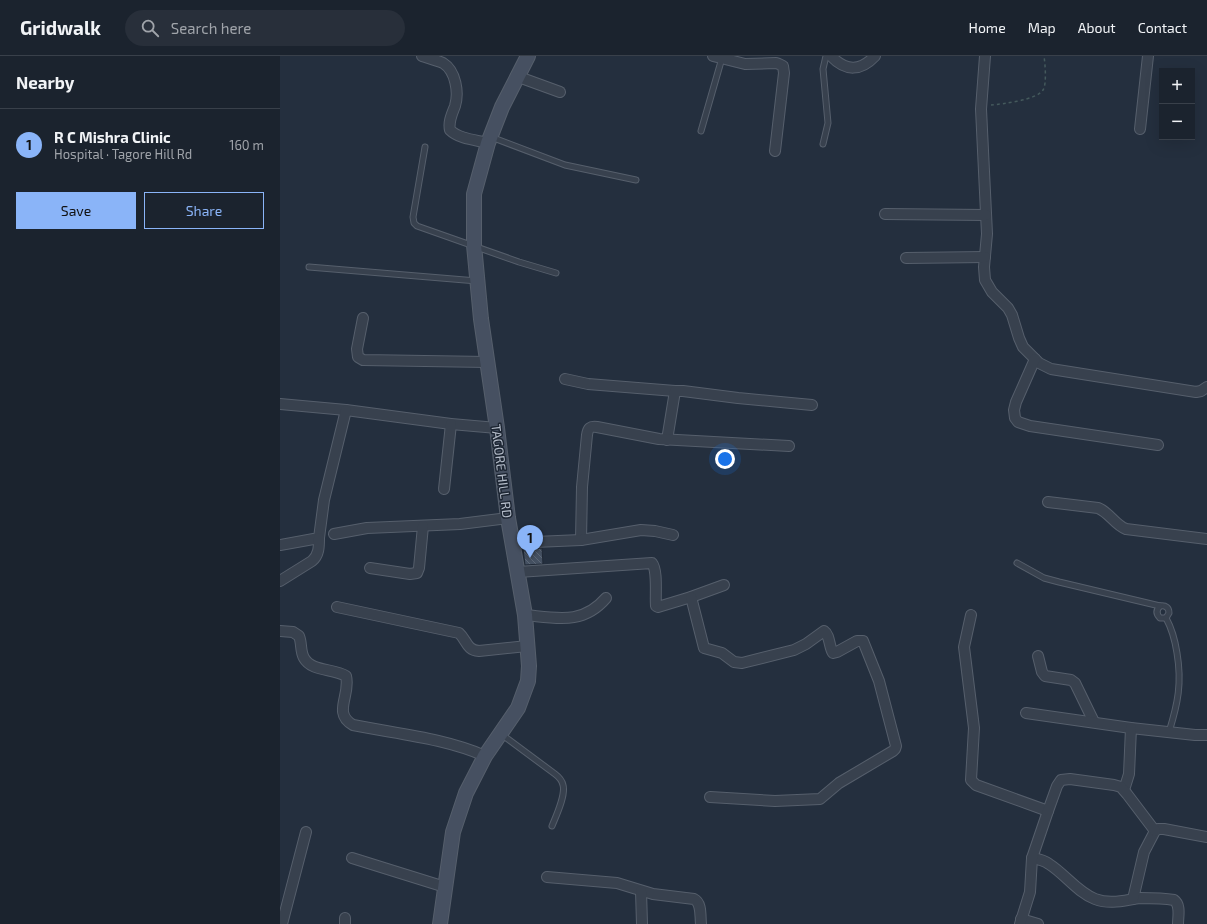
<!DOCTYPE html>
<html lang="en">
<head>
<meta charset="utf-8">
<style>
	:root { --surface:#1b232e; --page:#282f3a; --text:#f1f3f6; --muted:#a0a4aa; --line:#39404a; --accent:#8ab4f8 }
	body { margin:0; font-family:"Exo 2",sans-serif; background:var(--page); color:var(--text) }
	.controls { position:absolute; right:12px; top:12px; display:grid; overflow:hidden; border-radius:0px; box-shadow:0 4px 16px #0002 }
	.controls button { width:36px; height:36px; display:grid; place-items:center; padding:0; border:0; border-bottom:1px solid var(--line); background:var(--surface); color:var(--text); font:20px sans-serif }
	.you { position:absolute; left:445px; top:403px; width:14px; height:14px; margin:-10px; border:3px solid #fff; border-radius:50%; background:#1a73e8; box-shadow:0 0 0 6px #1a73e833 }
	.badge { display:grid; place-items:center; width:26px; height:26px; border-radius:50%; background:var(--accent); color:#111; font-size:13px; font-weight:700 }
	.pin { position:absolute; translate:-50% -33px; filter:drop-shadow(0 1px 2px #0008) }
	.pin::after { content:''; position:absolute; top:21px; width:14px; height:12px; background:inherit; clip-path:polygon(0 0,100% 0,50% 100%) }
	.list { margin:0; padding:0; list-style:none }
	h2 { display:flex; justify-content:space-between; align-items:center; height:52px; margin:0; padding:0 16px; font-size:17px }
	h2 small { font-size:13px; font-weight:400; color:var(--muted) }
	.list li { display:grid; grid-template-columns:26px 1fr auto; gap:12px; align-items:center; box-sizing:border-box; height:72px; padding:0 16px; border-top:1px solid var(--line) }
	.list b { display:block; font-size:15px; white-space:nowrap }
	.list p { margin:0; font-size:13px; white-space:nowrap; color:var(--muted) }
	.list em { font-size:13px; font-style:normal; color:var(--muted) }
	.actions { display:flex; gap:8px; padding:12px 16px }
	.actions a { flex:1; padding:9px 0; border:1px solid var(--accent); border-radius:0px; text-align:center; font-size:14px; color:var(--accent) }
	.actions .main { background:var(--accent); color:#111 }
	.icon { flex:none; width:22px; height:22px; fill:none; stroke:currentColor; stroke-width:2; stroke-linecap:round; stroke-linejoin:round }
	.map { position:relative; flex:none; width:927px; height:868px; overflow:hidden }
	header { display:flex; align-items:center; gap:24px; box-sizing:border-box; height:56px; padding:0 20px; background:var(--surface); border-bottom:1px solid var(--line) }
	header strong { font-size:19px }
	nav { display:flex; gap:22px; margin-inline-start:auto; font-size:14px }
	.search { width:280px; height:36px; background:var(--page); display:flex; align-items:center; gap:10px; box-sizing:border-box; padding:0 14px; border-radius:22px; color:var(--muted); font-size:15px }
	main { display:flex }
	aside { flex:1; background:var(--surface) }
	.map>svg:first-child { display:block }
	.building { fill:url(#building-back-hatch); stroke:#1f2835 }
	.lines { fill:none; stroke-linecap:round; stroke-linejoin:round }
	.service-casing { stroke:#565f6c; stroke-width:7 }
	.minor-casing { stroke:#565f6c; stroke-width:12 }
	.secondary-casing { stroke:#565f6c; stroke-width:16 }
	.path { stroke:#44595c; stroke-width:1.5; stroke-dasharray:3 3; stroke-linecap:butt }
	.service { stroke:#38414e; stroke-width:5 }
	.minor { stroke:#38414e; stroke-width:10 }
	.secondary { stroke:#465061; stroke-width:14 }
	.labels { text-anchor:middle; stroke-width:3; stroke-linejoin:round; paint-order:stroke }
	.street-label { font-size:13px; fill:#b4bcc9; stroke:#1d2633 }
</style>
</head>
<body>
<header>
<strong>Gridwalk</strong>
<div class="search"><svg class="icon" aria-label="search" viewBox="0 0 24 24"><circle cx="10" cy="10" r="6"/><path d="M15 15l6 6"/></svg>Search here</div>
<nav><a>Home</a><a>Map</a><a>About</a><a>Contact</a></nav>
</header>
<main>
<aside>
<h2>Nearby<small></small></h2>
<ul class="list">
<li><span class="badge">1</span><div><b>R C Mishra Clinic</b><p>Hospital · Tagore Hill Rd</p></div><em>160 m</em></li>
</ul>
<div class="actions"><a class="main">Save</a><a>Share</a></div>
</aside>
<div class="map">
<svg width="927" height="868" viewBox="0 0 927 868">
	<defs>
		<pattern id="building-back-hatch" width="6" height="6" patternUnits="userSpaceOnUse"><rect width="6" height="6" fill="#455162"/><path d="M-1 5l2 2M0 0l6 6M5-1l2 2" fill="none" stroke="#5d6877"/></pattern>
	</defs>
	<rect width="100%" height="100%" fill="#242f3e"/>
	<polygon class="building" points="262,492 263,508 245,509 243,493"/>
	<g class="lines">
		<defs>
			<g id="service">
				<polyline points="421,75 442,2"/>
				<polyline points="211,81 285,109 356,124"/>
				<polyline points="543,88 548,67 543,13 546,0"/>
				<polyline points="145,91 133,161 134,167 137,170 239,206 276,217"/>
				<polyline points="29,211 197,225"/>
				<path d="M737 507 764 522 779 526 880 550C886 549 889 552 889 557L886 562"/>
				<path d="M880 550C876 554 876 558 880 562H886"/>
				<path d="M886 562C892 573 895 584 897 597 902 627 898 647 889 676"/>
				<path d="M221 678 275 718C279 721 282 724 283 729 286 739 276 760 272 770"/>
			</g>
			<g id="minor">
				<path d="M142 0C148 2 156 4 163 7 176 15 179 37 175 50 172 58 168 66 170 74 179 83 196 84 208 87"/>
				<polyline points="433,0 465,8 496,7 499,8 503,10 504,17 495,95"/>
				<path d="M551 0C566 16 581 15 595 0"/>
				<polyline points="705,0 701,53 707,178 704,211 705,224 712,236 728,252 732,259 739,282 743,291 759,307 771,313 916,336 921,335 927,331"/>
				<polyline points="236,20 280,36"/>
				<polyline points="860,73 868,0"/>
				<polyline points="605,158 706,159"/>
				<polyline points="626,202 705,201"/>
				<polyline points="83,262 77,293 78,301 83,304 207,306"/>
				<polyline points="755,303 736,346 734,354 735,362 738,366 750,370 878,389"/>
				<polyline points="285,323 308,328 395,335"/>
				<polyline points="0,348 66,354 171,368 217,372"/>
				<polyline points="387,384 395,335 403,335 458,342 532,349"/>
				<polyline points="164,433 171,368"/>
				<path d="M768 446 818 452C829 456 835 469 846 473L927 483"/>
				<polyline points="54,478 87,472 180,468 228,462"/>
				<path d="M301 484 302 431 307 379C308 372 310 370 317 371L379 383 509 390"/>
				<polyline points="232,487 301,484 361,474 375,475 393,479"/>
				<polyline points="0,489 39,482 44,444 66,354"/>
				<polyline points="90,512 130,518 137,517 139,512 143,470"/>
				<path d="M238 516 372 507C378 515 375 539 376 550L378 551 411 541 444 529"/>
				<path d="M0 525 32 505C39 499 39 491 39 482"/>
				<path d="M411 541 424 592 442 597 454 606 462 607 514 594 526 588 544 575C550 579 549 591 553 597L557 596 577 585H583L599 625 616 690 615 693 613 695 559 727 540 743 495 745 430 741"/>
				<path d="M57 551 179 577C187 584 186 594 199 595L247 590"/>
				<path d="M245 559C277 562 303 569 326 542"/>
				<polyline points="691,559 684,591 694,672 691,724 696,729 768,755"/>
				<path d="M0 575 13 576 19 580C22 587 20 595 24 602 32 616 53 612 66 620 71 639 52 657 73 669 117 678 164 682 205 700"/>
				<polyline points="758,600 762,616 765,620 791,624 795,627 814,666"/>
				<polyline points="746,657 851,672 915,679 927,679"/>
				<polyline points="844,734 849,718 851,672"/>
				<polyline points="72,802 165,831"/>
				<path d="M752 802C758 803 764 804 769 808 785 818 797 836 815 843 831 849 845 844 860 842 872 842 883 842 894 844 901 849 898 860 898 868"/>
				<path d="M267 821 337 827 373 838 414 843C422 847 420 860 421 868"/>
				<polyline points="361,835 362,868"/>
				<polyline points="853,843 864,796 875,775 878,773 884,773 927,781"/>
				<polyline points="741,863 758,868"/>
				<polyline points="2,868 26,776"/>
				<polyline points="65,868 65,862"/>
				<polyline points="740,868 750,836 752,802 768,755 777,730 781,724 790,723 834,729 841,731 847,738 875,775"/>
			</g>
			<polyline id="secondary" points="160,868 173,776 186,737 205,700 238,652 248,625 249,610 245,559 228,462 217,372 201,263 194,189 194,138 208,87 222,51 248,0"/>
		</defs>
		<use href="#service" class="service-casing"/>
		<use href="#minor" class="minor-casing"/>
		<use href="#secondary" class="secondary-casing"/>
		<path class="path" d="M711 49C722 48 757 44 763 34 767 28 765 7 764 0"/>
		<use href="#service" class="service"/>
		<use href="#minor" class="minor"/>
		<use href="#secondary" class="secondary"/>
	</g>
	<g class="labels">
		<g class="street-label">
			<text transform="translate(222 415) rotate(83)" y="5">TAGORE HILL RD</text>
		</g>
	</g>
</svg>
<div class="controls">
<button>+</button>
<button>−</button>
</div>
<div class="you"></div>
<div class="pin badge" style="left:250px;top:502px">1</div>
</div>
</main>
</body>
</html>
